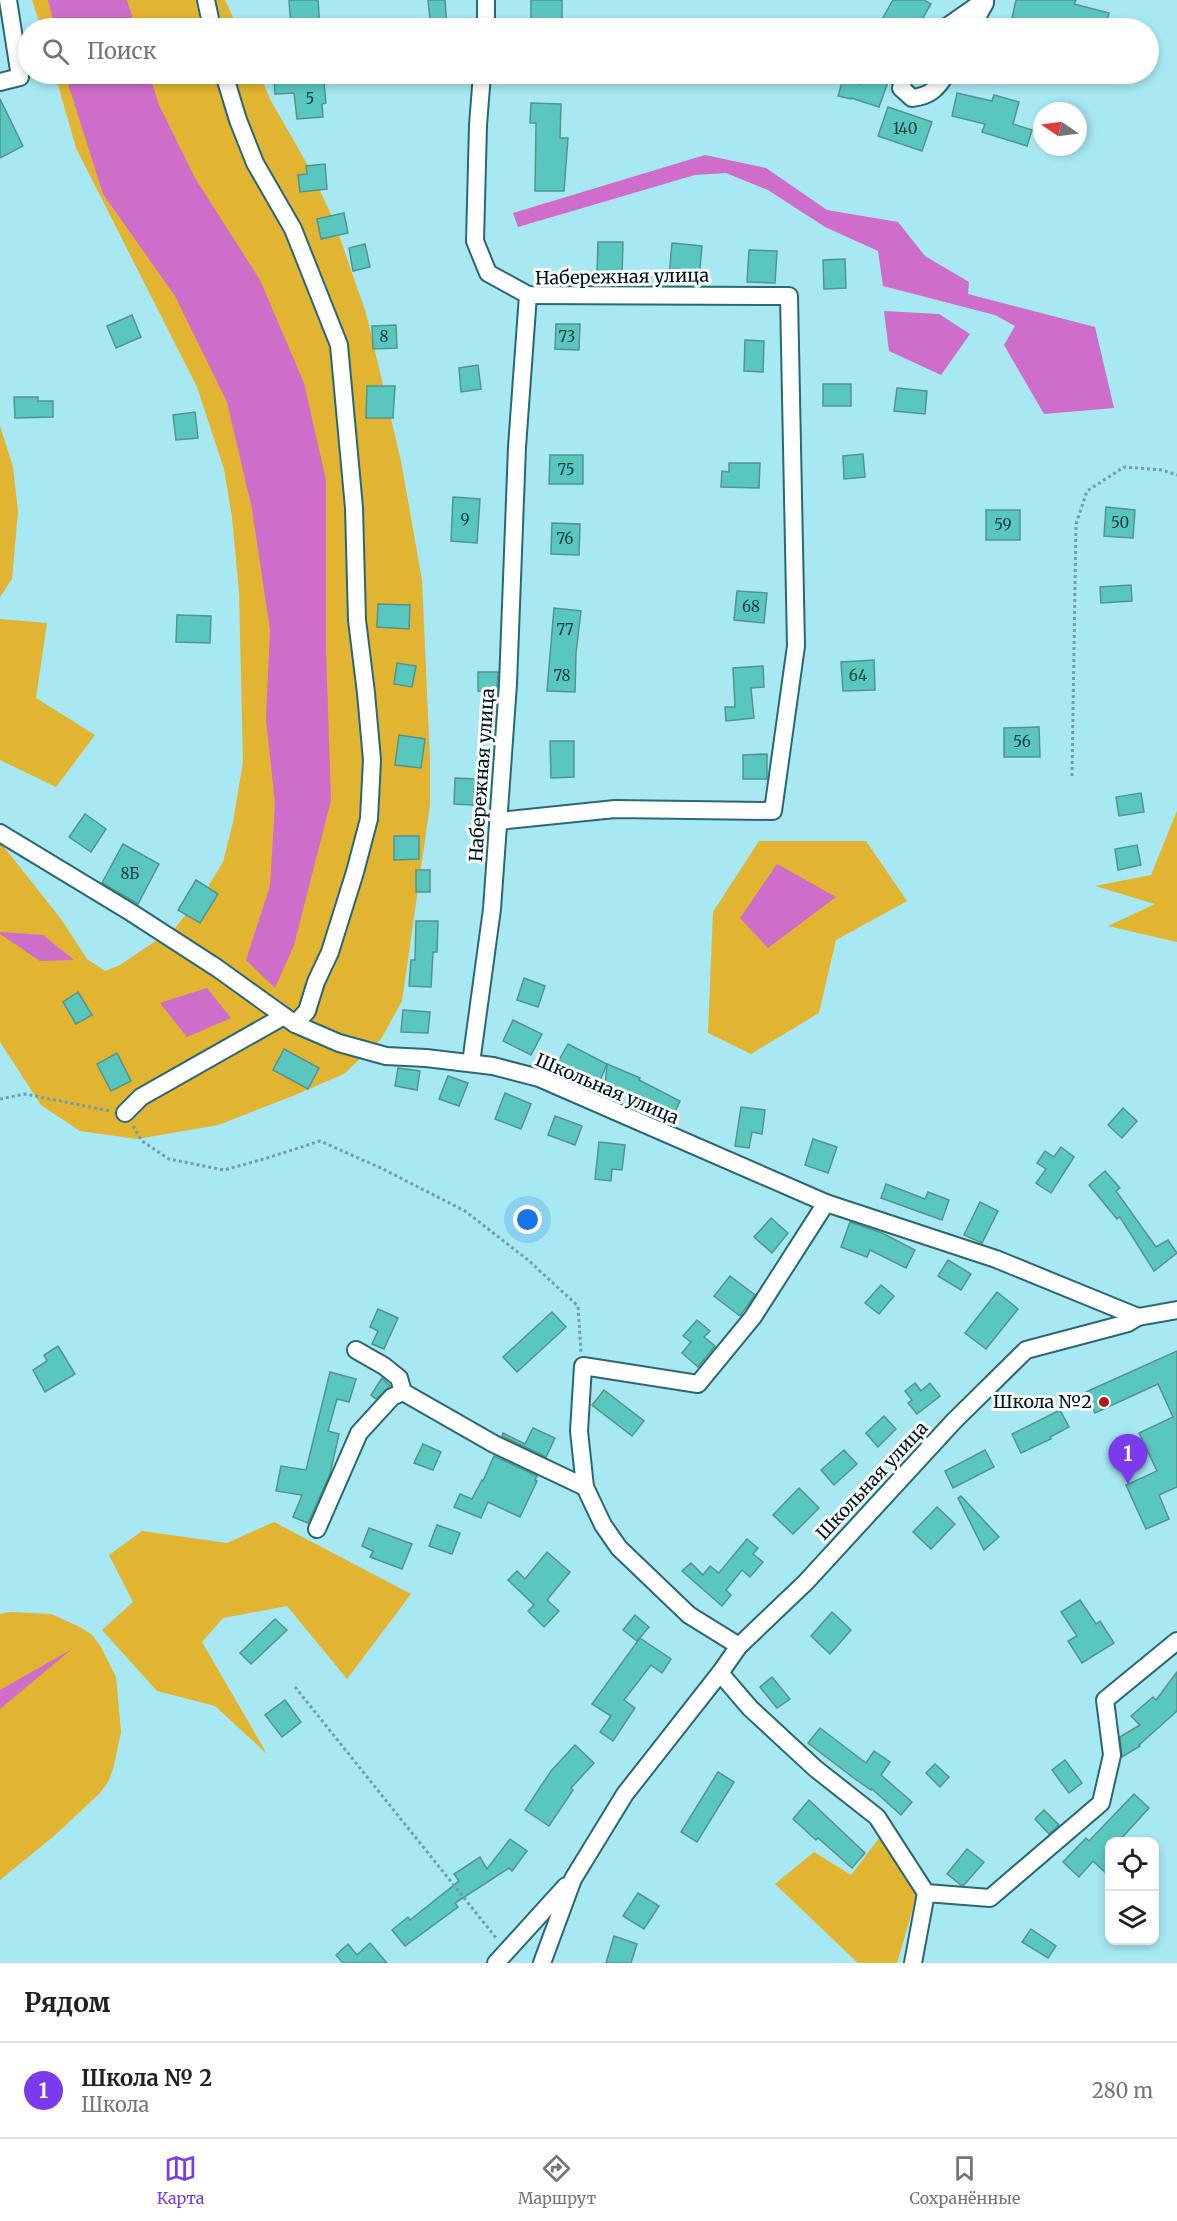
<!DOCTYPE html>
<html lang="ru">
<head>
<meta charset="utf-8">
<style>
	:root { --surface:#fff; --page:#f2f2f2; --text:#202124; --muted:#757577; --line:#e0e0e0; --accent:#7c3aed }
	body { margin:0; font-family:Merriweather,serif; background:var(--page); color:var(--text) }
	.controls { position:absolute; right:18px; bottom:18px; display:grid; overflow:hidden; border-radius:12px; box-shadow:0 3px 9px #0003 }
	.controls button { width:54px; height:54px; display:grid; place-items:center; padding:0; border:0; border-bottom:2px solid var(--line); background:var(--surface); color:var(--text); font:30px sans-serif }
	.compass { position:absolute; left:1033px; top:102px; width:54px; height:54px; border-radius:50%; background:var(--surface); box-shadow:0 3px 9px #0003; rotate:283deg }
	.you { position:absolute; left:528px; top:1220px; width:21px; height:21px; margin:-15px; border:4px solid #fff; border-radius:50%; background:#1a73e8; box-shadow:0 0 0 9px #1a73e833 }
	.badge { display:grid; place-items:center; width:39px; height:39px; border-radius:50%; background:var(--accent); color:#fff; font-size:20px; font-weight:700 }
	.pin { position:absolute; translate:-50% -50px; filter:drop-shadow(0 2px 3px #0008) }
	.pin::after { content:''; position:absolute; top:32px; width:21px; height:18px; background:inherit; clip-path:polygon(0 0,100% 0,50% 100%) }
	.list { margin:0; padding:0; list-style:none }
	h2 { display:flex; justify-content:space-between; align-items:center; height:78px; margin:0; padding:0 24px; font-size:26px }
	h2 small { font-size:20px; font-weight:400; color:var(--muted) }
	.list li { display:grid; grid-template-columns:39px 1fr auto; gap:18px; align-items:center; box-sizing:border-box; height:96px; padding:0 24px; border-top:2px solid var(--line) }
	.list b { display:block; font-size:22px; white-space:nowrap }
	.list p { margin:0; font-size:20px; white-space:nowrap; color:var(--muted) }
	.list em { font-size:20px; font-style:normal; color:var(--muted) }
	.icon { flex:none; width:33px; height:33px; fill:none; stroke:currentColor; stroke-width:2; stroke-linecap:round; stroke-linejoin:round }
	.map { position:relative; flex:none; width:1177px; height:1963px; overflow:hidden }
	.search { position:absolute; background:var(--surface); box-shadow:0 3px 9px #0003; left:18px; right:18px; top:18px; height:66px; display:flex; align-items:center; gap:15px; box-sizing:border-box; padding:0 21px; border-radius:33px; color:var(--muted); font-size:22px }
	.sheet { height:174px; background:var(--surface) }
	nav { display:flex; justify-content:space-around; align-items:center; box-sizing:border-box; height:84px; border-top:2px solid var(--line); background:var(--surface); font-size:16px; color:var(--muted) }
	nav a { display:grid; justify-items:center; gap:3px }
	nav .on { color:var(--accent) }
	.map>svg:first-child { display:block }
	.green { fill:#e1b431 }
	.water { fill:#ce6dca }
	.building { fill:#5ac7bf; stroke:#54938e; stroke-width:1.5 }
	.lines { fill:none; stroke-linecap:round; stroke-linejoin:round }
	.minor-casing { stroke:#296973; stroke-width:20 }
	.path { stroke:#6fa0a8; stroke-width:3; stroke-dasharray:3 3; stroke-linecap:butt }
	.minor { stroke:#fff; stroke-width:16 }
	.poi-dot { fill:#af1e18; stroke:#f7fdfe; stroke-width:2 }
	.labels { text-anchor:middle; stroke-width:6; stroke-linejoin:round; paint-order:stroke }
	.number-label { font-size:15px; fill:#163e40 }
	.street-label { font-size:18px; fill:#001115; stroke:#f7fdfe }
	.poi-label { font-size:18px; fill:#001115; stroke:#f7fdfe; text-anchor:end }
</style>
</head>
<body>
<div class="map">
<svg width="1177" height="1963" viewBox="0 0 1177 1963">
	<rect width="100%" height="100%" fill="#a7e8f2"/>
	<g class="green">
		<polygon points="32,0 225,0 238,28 41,28"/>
		<polygon points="55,74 259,74 271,101 310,169 334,221 366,313 401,461 422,580 430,759 430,805 402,1001 381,1039 344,1074 295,1095 218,1125 137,1139 80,1131 41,1105 0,1042 0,842 61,919 87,959 105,971 120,965 175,928 206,890 223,862 233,822 243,762 239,592 232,517 224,469 197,387 76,148"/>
		<polygon points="0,426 13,467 18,511 12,579 0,597"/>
		<polygon points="0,619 47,623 36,698 95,735 56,787 0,760"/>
		<polygon points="1177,811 1177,942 1108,926 1155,904 1095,886 1151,875"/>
		<polygon points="759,841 866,841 907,901 836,940 819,1013 751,1054 708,1033 713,912"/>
		<polygon points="274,1522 411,1594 347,1679 287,1606 223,1618 202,1642 267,1754 215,1706 157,1691 102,1630 133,1602 109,1555 142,1531 227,1543"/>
		<polygon points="10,1612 51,1614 80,1627 92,1635 101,1647 116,1677 121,1732 113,1769 108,1782 100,1793 54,1836 0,1880 0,1614"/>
		<polygon points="880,1837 918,1891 897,1963 858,1963 775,1884 814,1852 851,1875"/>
	</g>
	<g class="water">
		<polygon points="48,0 127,0 136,28 55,28"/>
		<polygon points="65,74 149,74 159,105 195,178 260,280 304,383 326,480 326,650 331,800 294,945 275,988 246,960 270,886 275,803 266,719 270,630 252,509 227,402 175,296 103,194"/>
		<polygon points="705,155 766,168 827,210 898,222 925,256 969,282 968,294 1095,327 1114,408 1044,414 1004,345 1015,326 995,315 883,286 878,251 825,227 768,190 726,173 695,175 518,227 513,213"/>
		<polygon points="884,311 939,314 970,334 941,375 889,351"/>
		<polygon points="777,864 836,897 768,948 740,918"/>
		<polygon points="0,932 43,935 74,960 40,961 0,934"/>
		<polygon points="207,988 231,1018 187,1037 160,1003"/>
		<polygon points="72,1649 0,1709 0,1690"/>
	</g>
	<g class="building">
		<polygon points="289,0 318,0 320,28 291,28"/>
		<polygon points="428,0 445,0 447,28 431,28"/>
		<rect x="531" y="0" width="31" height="24"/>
		<polygon points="893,0 924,0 931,4 917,28 877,28"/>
		<polygon points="1016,0 1076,0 1074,4 1109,13 1105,28 1054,28 1012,18"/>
		<polygon points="274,74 323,74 326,103 322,104 323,117 297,119 294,93 275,94"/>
		<polygon points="863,74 888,82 879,107 851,98 851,99 838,96 843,79 860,84"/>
		<polygon points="957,93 992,101 994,95 1019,102 1013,124 1032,130 1027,146 982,132 985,124 952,116"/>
		<polygon points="0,99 23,146 0,158"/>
		<polygon points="531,103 561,104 560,138 568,138 564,191 535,191 536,123 530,123"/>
		<polygon points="888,107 932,122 922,151 878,136"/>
		<polygon points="325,164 327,189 300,192 298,175 307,174 306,166"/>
		<polygon points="344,213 348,233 321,239 317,219"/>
		<polygon points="598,242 623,242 622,275 597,274"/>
		<polygon points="672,243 702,246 699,279 669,276"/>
		<polygon points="365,244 370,267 353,271 349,248"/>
		<polygon points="749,250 777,251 775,283 747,282"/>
		<polygon points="845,259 846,288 824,289 823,260"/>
		<polygon points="132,315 141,337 116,348 107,326"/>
		<polygon points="556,324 580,324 579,350 555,349"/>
		<polygon points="396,325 397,348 373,349 372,326"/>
		<polygon points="745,340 764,341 763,372 744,371"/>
		<polygon points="478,365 481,389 461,392 459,368"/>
		<rect x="823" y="384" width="28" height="22"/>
		<polygon points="367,386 395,386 393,418 366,418"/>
		<polygon points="897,388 927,391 925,414 894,411"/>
		<polygon points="14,397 38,397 38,401 53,401 53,417 15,418"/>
		<polygon points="195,412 198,438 176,440 173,415"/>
		<polygon points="863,454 865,477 844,479 843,456"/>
		<polygon points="550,455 583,455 583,484 549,484"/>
		<polygon points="729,463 760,463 759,488 721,487 722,471 729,472"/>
		<polygon points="453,497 480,499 477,543 451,541"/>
		<polygon points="1106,507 1135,510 1133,538 1104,536"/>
		<rect x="986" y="510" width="34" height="30"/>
		<polygon points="552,523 580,524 579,555 551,554"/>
		<polygon points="1131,585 1132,601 1101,603 1100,587"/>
		<polygon points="737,591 767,593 764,623 734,620"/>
		<polygon points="378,604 410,605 409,629 377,627"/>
		<polygon points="554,608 581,611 576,653 575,692 547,691"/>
		<polygon points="177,615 211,616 210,643 176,642"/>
		<polygon points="874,660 875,690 843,691 841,662"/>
		<polygon points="397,663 416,666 412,687 394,684"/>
		<polygon points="763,666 764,687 751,688 754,718 726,721 725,707 735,707 733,668"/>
		<polygon points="478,672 498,672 497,692 478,691"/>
		<polygon points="1039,727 1040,757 1004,757 1004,728"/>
		<polygon points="399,735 425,739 421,768 395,765"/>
		<polygon points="550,741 574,741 574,777 551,778"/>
		<polygon points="767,754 767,779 743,779 743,755"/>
		<polygon points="455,778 475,779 473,805 454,804"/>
		<polygon points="1141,793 1144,812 1119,816 1116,797"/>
		<polygon points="85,814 106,829 91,852 69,837"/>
		<polygon points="394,836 419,836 419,859 394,860"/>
		<polygon points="123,844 159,864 138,904 102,883"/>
		<polygon points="1137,845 1141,865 1118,870 1115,849"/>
		<rect x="416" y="870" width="14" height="22"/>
		<polygon points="196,880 218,894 200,923 178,910"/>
		<polygon points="416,921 438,921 437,952 433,952 431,987 409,986 411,960 415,960"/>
		<polygon points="524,978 545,986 538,1007 517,1000"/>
		<polygon points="78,992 92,1015 76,1024 63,1002"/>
		<polygon points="403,1010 430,1012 428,1033 401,1032"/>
		<polygon points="513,1020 542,1034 531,1055 503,1041"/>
		<polygon points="568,1044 607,1064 599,1083 558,1062"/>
		<polygon points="284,1049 319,1068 308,1089 273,1070"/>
		<polygon points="117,1053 131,1081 111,1091 97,1064"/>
		<polygon points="607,1064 640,1078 639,1080 680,1101 673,1116 605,1085"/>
		<polygon points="398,1068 420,1071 417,1090 395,1086"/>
		<polygon points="448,1076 468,1083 459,1106 439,1099"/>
		<polygon points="505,1093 531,1104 521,1129 495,1119"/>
		<polygon points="741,1107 765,1110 762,1134 752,1132 749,1148 735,1146"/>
		<polygon points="1123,1108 1137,1121 1122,1138 1108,1125"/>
		<polygon points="555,1116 582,1126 575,1145 548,1135"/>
		<polygon points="813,1139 837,1147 828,1173 805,1165"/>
		<polygon points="599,1142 625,1145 622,1170 612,1169 611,1181 595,1179"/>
		<polygon points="1061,1147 1074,1157 1051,1193 1036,1183 1046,1169 1037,1163 1045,1151 1054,1157"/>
		<polygon points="1105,1171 1120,1188 1116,1191 1156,1247 1168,1240 1177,1253 1154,1271 1120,1217 1117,1219 1089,1185"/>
		<polygon points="886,1184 925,1199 928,1192 949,1200 942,1220 881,1198"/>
		<polygon points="980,1202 998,1211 982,1243 964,1235"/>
		<polygon points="771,1218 788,1233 772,1253 754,1237"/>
		<polygon points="850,1222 882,1233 915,1250 906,1268 870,1250 867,1257 841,1247"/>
		<polygon points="948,1260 971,1274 961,1290 938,1276"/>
		<polygon points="730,1276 755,1295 740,1316 714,1296"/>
		<polygon points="881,1285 894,1296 879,1314 865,1303"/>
		<polygon points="997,1292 1018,1309 986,1349 965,1333"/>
		<polygon points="378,1309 398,1318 384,1349 372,1344 378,1331 370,1327"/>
		<polygon points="552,1312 566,1327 517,1372 503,1357"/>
		<polygon points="697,1320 710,1331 704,1337 715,1346 698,1367 682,1353 691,1342 683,1336"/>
		<polygon points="58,1346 75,1374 45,1392 33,1370 47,1361 44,1355"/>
		<polygon points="1177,1351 1177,1487 1159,1495 1169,1519 1146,1529 1126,1485 1157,1471 1139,1433 1173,1417 1158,1384 1095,1413 1086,1392"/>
		<polygon points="330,1372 356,1379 349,1402 337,1399 328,1431 339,1434 330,1474 308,1523 293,1517 302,1495 276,1491 281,1466 306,1470"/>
		<polygon points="382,1378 390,1386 376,1399 371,1395"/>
		<polygon points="915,1383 921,1391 930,1383 940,1396 917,1414 908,1403 912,1400 905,1391"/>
		<polygon points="604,1390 644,1421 632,1436 592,1405"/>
		<polygon points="1060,1410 1069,1427 1050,1437 1051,1439 1021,1453 1012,1434"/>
		<polygon points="884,1416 896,1429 878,1447 866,1433"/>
		<polygon points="533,1428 555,1438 546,1457 502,1436 503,1433 525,1444"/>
		<polygon points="423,1444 441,1452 433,1470 414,1463"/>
		<polygon points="844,1450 857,1464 834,1485 821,1470"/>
		<polygon points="985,1450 994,1467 953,1488 945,1471"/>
		<polygon points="494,1456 537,1476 535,1480 537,1481 520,1517 488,1502 481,1518 454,1507 460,1494 472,1499 482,1480 483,1481"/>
		<polygon points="799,1488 819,1508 793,1534 773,1515"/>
		<polygon points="961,1496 999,1537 984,1550 958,1498"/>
		<polygon points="937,1507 955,1524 931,1549 913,1532"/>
		<polygon points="437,1525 460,1533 452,1554 429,1546"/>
		<polygon points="369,1528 412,1544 402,1569 370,1557 373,1551 362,1546"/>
		<polygon points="747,1539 758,1548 753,1554 763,1562 750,1577 742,1570 726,1590 731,1595 722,1606 682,1571 691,1563 703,1575 710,1566 719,1573"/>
		<polygon points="547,1552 570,1572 547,1600 559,1611 544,1627 528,1611 534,1605 508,1580 517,1571 525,1579"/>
		<polygon points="1080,1600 1096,1624 1100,1621 1114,1643 1082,1663 1068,1641 1077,1636 1061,1612"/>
		<polygon points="832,1612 851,1630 830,1654 811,1636"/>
		<polygon points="635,1615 649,1627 637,1641 623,1630"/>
		<polygon points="275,1619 287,1630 251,1664 240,1653"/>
		<polygon points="640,1638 671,1659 662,1673 651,1665 624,1700 635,1708 613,1741 600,1732 611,1716 592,1704"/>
		<polygon points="1177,1672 1177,1711 1139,1745 1140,1746 1122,1757 1120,1737 1140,1725 1131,1716 1153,1697 1156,1700"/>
		<polygon points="772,1677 790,1699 777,1708 760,1687"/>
		<polygon points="285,1700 301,1722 282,1737 265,1715"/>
		<polygon points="820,1728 866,1763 874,1751 890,1762 881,1775 912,1802 901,1815 872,1789 871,1790 855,1779 808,1743"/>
		<polygon points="575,1745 594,1763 571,1788 573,1790 549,1826 525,1810 551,1771"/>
		<polygon points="1065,1760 1082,1783 1069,1793 1052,1770"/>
		<polygon points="935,1764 949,1777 940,1787 926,1773"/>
		<polygon points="718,1772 734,1782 697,1842 681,1832"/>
		<polygon points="1134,1794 1149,1808 1118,1842 1110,1842 1110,1877 1093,1861 1079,1877 1063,1862 1086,1838 1089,1841"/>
		<polygon points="809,1800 865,1853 852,1868 818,1838 816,1840 793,1819"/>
		<polygon points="1044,1810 1059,1825 1049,1834 1035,1819"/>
		<polygon points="510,1839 527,1851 512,1871 509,1868 455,1903 458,1907 405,1946 392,1930 408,1917 410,1920 459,1881 454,1874 480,1857 487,1869"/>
		<polygon points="967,1849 984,1862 964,1885 961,1885 947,1874"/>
		<polygon points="638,1893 659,1906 644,1929 623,1916"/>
		<polygon points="1031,1929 1056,1946 1048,1958 1022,1942"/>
		<polygon points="614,1936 637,1944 631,1963 606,1963"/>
		<polygon points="370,1943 387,1963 343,1963 336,1955 348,1944 357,1955"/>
	</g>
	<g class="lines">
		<defs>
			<g id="minor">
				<polyline points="206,0 212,28"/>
				<polyline points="486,28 486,0"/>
				<polyline points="945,28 985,0"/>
				<polyline points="971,28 985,3"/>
				<polyline points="224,74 238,120 255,163 293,229 339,345 354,508 357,620 366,693 372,760 369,819 355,872 330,952 316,982 307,1011 295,1024"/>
				<polyline points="482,74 478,125 475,241 488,273 528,295 789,296 796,646 773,811 615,809 499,821"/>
				<path d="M905 74 901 88 912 98C930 96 937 89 946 74"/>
				<polyline points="0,82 20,77 8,0"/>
				<polyline points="0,833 132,913 217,968 295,1024 339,1043 386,1056 426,1058 493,1066 539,1078 826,1203 996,1259 1138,1317"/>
				<polyline points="471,1063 492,909 508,684 517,447 528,295"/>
				<polyline points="125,1113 141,1097 284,1016"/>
				<polyline points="356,1350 384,1366 399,1378 403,1392 494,1444 585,1487"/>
				<polyline points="317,1529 359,1433 392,1397 403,1392"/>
				<polyline points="739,1646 689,1615 619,1548 603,1525 585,1487 579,1431 583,1366 698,1384 753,1317 826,1203"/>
				<polyline points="720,1673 750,1708 816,1769 877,1817 926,1893"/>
				<polyline points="496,1963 566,1886"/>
				<polyline points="542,1963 573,1879 625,1794 720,1673 739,1646 806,1582 954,1421 1026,1350 1128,1323 1138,1317 1177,1310"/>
				<polyline points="913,1963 926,1893 990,1898 1101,1803 1112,1755 1105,1700 1177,1641"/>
			</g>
		</defs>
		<use href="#minor" class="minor-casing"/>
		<g class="path">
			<polyline points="1072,776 1076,524 1087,491 1124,467 1162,470 1177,475"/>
			<polyline points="0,1099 25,1094 110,1111"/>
			<polyline points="133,1126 142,1141 169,1159 224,1170 264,1159 320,1141 383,1169 465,1211 528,1260 578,1306 581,1352"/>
			<polyline points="295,1687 497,1939"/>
		</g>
		<use href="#minor" class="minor"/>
	</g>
	<circle class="poi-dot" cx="1104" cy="1402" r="6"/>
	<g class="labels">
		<g class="number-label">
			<text x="310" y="104">5</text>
			<text x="905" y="134">140</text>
			<text x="384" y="342">8</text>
			<text x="567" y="342">73</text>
			<text x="566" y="475">75</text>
			<text x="465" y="525">9</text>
			<text x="1120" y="528">50</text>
			<text x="1003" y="530">59</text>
			<text x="565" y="544">76</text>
			<text x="751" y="612">68</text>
			<text x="565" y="635">77</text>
			<text x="562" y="681">78</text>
			<text x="858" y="681">64</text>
			<text x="1022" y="747">56</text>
			<text x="130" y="879">8Б</text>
		</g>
		<g class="street-label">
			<text transform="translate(622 277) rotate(-1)" y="6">Набережная улица</text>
			<text transform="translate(482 775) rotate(-86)" y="6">Набережная улица</text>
			<text transform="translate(607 1089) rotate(23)" y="6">Школьная улица</text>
			<text transform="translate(872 1481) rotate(-47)" y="6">Школьная улица</text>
		</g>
		<g class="poi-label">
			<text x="1092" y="1408">Школа №2</text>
		</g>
	</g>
</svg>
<div class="controls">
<button><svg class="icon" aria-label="locate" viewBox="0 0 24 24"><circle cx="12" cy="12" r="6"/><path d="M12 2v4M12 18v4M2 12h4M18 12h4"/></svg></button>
<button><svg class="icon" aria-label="layers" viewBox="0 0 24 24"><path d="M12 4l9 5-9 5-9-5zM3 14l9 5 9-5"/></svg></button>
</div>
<svg class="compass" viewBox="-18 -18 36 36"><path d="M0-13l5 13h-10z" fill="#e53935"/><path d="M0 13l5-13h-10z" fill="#757577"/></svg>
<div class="you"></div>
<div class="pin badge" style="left:1128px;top:1484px">1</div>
<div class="search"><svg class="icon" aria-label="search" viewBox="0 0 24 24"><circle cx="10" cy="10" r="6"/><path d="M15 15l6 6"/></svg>Поиск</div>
</div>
<section class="sheet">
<h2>Рядом<small></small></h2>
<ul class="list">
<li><span class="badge">1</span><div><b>Школа № 2</b><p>Школа</p></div><em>280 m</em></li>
</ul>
</section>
<nav>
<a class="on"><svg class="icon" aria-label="map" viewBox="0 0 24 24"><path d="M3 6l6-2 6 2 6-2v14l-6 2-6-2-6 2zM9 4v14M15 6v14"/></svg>Карта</a>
<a><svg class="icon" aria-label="directions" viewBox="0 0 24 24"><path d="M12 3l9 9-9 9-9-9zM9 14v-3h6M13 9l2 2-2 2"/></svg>Маршрут</a>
<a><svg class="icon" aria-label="saved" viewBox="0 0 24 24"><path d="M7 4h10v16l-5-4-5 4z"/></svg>Сохранённые</a>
</nav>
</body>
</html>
